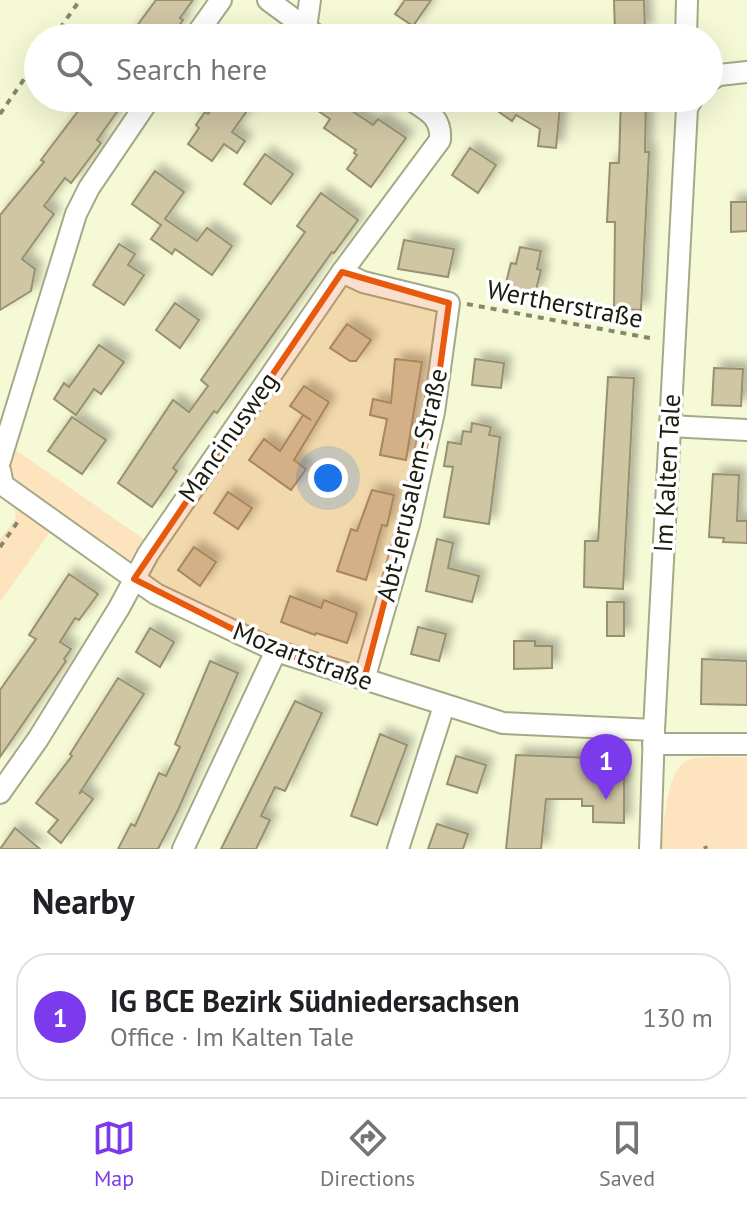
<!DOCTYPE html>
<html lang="en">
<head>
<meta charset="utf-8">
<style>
	:root { --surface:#fff; --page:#f2f2f2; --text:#202124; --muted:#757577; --line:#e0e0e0; --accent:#7c3aed }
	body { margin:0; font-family:"PT Sans",sans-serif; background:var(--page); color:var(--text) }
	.you { position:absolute; left:328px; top:478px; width:28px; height:28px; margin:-20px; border:6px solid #fff; border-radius:50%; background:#1a73e8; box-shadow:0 0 0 12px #1a73e833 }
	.badge { display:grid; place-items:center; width:52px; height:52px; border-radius:50%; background:var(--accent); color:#fff; font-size:26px; font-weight:700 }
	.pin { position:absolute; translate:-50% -66px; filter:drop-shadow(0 2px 4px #0008) }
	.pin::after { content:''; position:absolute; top:42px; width:28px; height:24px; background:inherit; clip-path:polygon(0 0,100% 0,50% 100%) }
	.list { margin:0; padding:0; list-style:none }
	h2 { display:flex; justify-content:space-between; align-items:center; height:104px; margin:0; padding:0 32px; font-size:34px }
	h2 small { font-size:26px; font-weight:400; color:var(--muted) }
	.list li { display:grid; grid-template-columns:52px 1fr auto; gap:24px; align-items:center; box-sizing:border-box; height:128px; margin:0 16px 16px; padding:0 16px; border:2px solid var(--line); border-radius:32px }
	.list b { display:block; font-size:30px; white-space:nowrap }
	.list p { margin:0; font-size:26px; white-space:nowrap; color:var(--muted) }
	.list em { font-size:26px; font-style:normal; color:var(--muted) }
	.icon { flex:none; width:44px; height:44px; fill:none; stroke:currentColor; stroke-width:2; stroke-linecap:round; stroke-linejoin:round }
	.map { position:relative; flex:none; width:747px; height:849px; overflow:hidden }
	.search { position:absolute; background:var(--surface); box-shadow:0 8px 32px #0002; left:24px; right:24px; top:24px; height:88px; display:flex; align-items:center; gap:20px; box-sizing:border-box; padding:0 28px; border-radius:44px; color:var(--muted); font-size:30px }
	.sheet { height:248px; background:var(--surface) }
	nav { display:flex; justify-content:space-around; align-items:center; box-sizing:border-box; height:112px; border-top:2px solid var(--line); background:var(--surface); font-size:22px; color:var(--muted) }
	nav a { display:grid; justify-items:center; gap:4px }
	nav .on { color:var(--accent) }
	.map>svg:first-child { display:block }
	.green { fill:#fee3bf }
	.building { fill:#cfc6a4; stroke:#999070; stroke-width:2; filter:url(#shadow) }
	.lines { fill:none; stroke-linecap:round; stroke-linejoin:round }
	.minor-casing { stroke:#a5a987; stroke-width:24 }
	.path { stroke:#85886f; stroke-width:4; stroke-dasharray:6 6; stroke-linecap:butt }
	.minor { stroke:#fff; stroke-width:20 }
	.marked { fill:#e8590c; fill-opacity:0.2; stroke:#e8590c; stroke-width:6; stroke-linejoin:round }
	.labels { text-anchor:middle; stroke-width:7; stroke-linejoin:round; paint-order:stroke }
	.street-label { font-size:26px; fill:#1b1d10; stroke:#fff }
</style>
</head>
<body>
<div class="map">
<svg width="747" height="849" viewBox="0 0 747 849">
	<defs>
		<filter id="shadow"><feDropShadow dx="7" dy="-7" stdDeviation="4" flood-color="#0004"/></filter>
	</defs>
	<rect width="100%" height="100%" fill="#f5f9d5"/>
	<g class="green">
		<polygon points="0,439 145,540 116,579 50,532 0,602 0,539 16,518 14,508 0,498"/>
		<path d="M747 757V849H660C664 827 666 764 691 759 708 755 729 758 747 757Z"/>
	</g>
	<g class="building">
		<polygon points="156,0 193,0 180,18 183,20 170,38 128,38"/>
		<polygon points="405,0 431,0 413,26 395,14"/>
		<polygon points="614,0 644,0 645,31 615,32"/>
		<polygon points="88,98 127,98 97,140 101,143 71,183 65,178 44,206 54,214 22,259 35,269 31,291 0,310 0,215 44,162 41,160"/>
		<polygon points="220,98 256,98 232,132 245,141 237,153 224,144 212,161 188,144 199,128 196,125 205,112 208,114"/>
		<polygon points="299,98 333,98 373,125 378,119 406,138 371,187 347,169 357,155 354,153 356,150 324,128 330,119"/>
		<polygon points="479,98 531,98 529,100 542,106 560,107 556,148 538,146 540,129 516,115 512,121"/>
		<polygon points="621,98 646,98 645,152 649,152 641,310 614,309 615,222 607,222 610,163 619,163"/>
		<polygon points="470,148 496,165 478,193 452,175"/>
		<polygon points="265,154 293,174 271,204 244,184"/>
		<polygon points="155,171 184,192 165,219 197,241 207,228 232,246 212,275 175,249 172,254 151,239 161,225 132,204"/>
		<polygon points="321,193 358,220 334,253 332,252 217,413 214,411 173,468 177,471 152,507 118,483 173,400 189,412 208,386 201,380 305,232 297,226"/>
		<polygon points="731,202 747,202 747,231 731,232"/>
		<polygon points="404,240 454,249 448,277 398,269"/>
		<polygon points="119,244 135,254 128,265 144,275 124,305 93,285"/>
		<polygon points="520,247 541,251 537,269 541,270 535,294 505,287 511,263 516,264"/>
		<polygon points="175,303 199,320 180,348 156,330"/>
		<polygon points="347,324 371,340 356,361 350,361 330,348"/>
		<polygon points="99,345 124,362 101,394 94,389 76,415 54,399 64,383 69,387"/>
		<polygon points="395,359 422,362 406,460 380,455 387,419 370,415 373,399 391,403"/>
		<polygon points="475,359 504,363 501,388 472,385"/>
		<polygon points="714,368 743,369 741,406 712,405"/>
		<polygon points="608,377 634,378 623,589 584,587 585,541 598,541"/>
		<polygon points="304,386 329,402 294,460 306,469 291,490 249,460 264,439 280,451 303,415 311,420 290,406"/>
		<polygon points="72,417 106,440 82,474 48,451"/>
		<polygon points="472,423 491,427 489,435 500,437 489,524 444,517 453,467 444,466 448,442 461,444 463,431 471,432"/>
		<polygon points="713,474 739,475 737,521 747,521 747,543 723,542 724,538 709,537"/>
		<polygon points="372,490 394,495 387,526 382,525 366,580 337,571 351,529 357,531"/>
		<polygon points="228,492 252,508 238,529 214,513"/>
		<polygon points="437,539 453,543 448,568 479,576 472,602 426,591"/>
		<polygon points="194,547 216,562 200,586 178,570"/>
		<polygon points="69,574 98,594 79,620 75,618 60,642 71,649 64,659 66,661 0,757 0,690 36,639 29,635"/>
		<polygon points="290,596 321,608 324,600 357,613 347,643 316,633 315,635 281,622"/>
		<rect x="607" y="602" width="17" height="34"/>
		<polygon points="418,627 446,634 439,661 411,654"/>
		<polygon points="150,628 174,642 160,667 136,652"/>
		<polygon points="514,641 535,641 535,646 552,646 552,668 514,669"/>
		<polygon points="702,659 747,661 747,705 701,704"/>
		<polygon points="210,661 238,673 178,810 158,849 118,849 131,824 135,826 159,773 166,776 180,747 175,744"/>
		<polygon points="118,678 144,694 79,794 82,791 93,799 61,843 48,832 58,820 36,803 72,756 70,754"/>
		<polygon points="295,701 322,713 285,791 275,787 261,816 270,820 256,849 221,849"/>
		<polygon points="380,734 407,745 377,825 351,816"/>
		<polygon points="516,755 593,758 593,778 624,778 624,823 593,822 593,806 582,806 582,799 546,799 541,849 506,849"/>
		<polygon points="456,756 486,765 477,793 447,784"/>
		<polygon points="437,824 468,834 463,849 428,849"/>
		<polygon points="15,828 40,849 0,849"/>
	</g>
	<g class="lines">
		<defs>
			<g id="minor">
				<polyline points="268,0 306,28"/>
				<polyline points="310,0 306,28 321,38"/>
				<polyline points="194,38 221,0"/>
				<polyline points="686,38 687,0"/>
				<polyline points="709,81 719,75 747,72"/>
				<polyline points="342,272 363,282 449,303 434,412 409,524 364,680"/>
				<polyline points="669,426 747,430"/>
				<polyline points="0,461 76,214 89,188 150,98"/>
				<polyline points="0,470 3,485 156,594 276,651 503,723 654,730"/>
				<polyline points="653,744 747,744"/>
				<path d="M0 793 38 739 119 608 148 554 342 272 440 140C442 116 426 110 408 98"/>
				<polyline points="183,849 276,651"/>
				<polyline points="398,849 444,706"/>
				<polyline points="650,849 654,730 687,108 693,98"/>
			</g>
		</defs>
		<use href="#minor" class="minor-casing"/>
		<g class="path">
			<polyline points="53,38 80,0"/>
			<polyline points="0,114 38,59"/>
			<polyline points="467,304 655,339"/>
			<polyline points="0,547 19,520"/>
			<polyline points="705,846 706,849"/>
		</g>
		<use href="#minor" class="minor"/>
	</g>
	<path class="marked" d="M342 272 449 303 434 412 364 680 276 651 134 579Z"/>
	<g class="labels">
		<g class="street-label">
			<text transform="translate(565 304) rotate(11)" y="9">Wertherstraße</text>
			<text transform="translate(228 437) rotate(-55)" y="9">Mancinusweg</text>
			<text transform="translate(667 473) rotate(-87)" y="9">Im Kalten Tale</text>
			<text transform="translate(412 485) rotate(-77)" y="9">Abt-Jerusalem-Straße</text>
			<text transform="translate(303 656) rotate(21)" y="9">Mozartstraße</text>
		</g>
	</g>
</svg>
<div class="you"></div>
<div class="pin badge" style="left:606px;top:800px">1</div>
<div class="search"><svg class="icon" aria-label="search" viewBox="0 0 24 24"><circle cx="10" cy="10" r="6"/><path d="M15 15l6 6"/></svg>Search here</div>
</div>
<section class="sheet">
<h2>Nearby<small></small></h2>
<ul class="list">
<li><span class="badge">1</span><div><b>IG BCE Bezirk Südniedersachsen</b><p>Office · Im Kalten Tale</p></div><em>130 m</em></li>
</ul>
</section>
<nav>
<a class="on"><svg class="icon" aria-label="map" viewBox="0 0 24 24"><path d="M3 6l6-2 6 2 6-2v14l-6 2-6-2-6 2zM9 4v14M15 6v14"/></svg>Map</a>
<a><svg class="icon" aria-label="directions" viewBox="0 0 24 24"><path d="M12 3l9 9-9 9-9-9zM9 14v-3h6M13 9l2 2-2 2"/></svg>Directions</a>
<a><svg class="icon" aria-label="saved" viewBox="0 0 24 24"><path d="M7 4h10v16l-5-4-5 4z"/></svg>Saved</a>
</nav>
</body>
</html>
